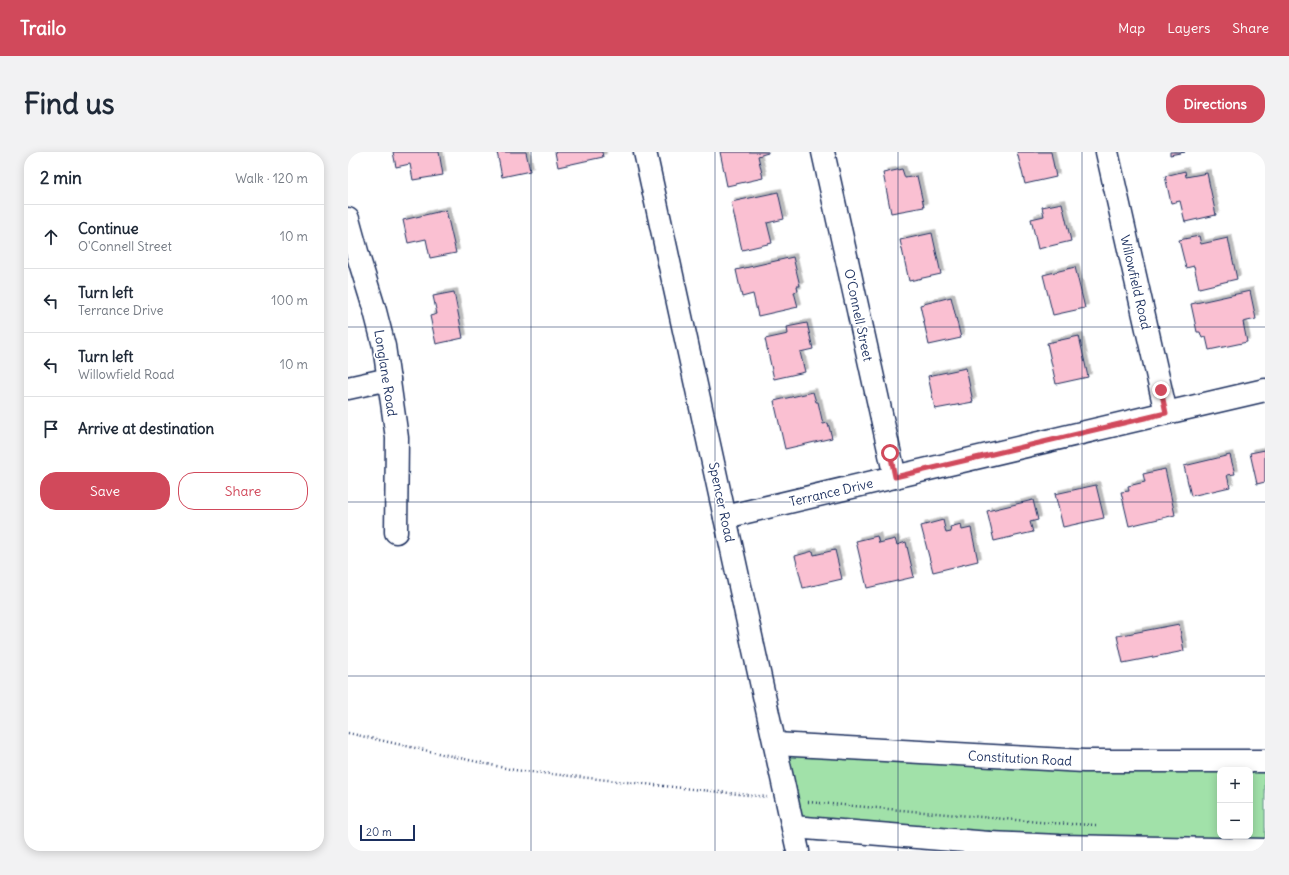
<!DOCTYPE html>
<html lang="en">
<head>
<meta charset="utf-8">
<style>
	:root { --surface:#fff; --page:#f2f2f3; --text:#1f2937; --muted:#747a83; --line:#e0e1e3; --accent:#d1495b }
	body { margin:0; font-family:Delius,sans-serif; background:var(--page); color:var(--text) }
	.controls { position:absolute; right:12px; bottom:12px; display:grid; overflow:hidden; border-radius:8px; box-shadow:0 2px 10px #0003 }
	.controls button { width:36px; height:36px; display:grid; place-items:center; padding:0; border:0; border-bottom:1px solid var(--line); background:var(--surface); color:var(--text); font:20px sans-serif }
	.scale { position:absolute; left:12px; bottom:10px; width:55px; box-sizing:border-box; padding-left:4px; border:2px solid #1b2f5e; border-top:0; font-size:11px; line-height:14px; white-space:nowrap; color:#1b2f5e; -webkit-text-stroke:3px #fff; paint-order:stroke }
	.stop { position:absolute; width:12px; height:12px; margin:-9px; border:3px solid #d1495b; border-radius:50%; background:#fff }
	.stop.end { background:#d1495b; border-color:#fff; box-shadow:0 1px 4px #0008 }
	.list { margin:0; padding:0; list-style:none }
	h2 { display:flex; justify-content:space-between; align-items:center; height:52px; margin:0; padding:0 16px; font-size:17px }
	h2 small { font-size:13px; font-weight:400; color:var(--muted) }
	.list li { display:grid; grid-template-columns:26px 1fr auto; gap:12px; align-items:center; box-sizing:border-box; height:64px; padding:0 16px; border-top:1px solid var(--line) }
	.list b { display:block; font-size:15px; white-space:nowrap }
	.list p { margin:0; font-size:13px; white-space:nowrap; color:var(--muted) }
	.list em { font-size:13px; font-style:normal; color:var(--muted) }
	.actions { display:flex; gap:8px; padding:12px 16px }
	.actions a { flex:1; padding:9px 0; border:1px solid var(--accent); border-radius:16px; text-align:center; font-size:14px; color:var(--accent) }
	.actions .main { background:var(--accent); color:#fff }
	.icon { flex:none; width:22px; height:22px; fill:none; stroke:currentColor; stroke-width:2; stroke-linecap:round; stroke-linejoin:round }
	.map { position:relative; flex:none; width:917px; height:699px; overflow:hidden; border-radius:16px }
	header { display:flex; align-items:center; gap:24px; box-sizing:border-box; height:56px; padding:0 20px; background:var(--accent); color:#fff }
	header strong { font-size:19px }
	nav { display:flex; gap:22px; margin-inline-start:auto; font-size:14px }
	.intro { display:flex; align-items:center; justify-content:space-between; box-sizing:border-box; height:96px; padding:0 24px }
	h1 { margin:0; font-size:28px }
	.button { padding:10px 18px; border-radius:16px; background:var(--accent); color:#fff; font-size:14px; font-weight:700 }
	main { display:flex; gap:24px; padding:0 24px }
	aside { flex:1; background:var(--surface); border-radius:16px; box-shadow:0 2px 10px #0003 }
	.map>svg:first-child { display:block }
	.green { fill:#a1e1a9; stroke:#5e8884; fill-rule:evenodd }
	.building { fill:#fac0d2; stroke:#1b2f5e; filter:url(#shadow) }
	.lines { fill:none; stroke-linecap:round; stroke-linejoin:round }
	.minor-casing { stroke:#1b2f5e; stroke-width:25 }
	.path { stroke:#1b2f5e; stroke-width:2.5; stroke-dasharray:1 3; stroke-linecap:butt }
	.minor { stroke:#fff; stroke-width:22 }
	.route { stroke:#d1495b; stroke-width:5 }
	.grid { fill:none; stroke:#1b2f5e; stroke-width:1; stroke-opacity:0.55 }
	.labels { text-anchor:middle; stroke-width:3.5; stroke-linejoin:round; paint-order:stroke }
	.street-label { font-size:13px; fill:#1b2f5e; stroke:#fff }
</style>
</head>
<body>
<header>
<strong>Trailo</strong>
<nav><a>Map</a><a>Layers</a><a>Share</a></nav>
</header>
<div class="intro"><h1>Find us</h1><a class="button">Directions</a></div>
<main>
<aside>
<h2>2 min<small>Walk · 120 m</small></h2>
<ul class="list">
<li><svg class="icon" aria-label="ahead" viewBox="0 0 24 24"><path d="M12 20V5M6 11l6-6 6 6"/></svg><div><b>Continue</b><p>O'Connell Street</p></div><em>10 m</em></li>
<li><svg class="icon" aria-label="left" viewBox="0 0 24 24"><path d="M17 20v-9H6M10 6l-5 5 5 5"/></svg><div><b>Turn left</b><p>Terrance Drive</p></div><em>100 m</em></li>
<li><svg class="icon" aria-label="left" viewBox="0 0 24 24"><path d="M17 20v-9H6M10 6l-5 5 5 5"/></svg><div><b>Turn left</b><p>Willowfield Road</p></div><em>10 m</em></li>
<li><svg class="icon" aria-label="arrive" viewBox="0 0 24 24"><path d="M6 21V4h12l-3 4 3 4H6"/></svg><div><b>Arrive at destination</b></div></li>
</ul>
<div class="actions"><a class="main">Save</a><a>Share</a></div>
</aside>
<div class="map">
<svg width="917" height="699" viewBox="0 0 917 699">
	<defs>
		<filter id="shadow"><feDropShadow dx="3.5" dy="-3.5" stdDeviation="0" flood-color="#0004"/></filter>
	</defs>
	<rect width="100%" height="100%" fill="#fff"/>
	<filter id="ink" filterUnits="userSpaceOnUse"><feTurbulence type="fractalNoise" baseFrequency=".025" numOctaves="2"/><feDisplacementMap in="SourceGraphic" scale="8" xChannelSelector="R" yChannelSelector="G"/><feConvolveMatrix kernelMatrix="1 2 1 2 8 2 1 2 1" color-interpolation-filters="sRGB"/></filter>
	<g filter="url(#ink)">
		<path class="green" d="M434 587 741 604 917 602V699H627L442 687ZM872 618H902V684H872Z"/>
		<g class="building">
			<polygon points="45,0 91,0 95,23 65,28 62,12 48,15"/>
			<polygon points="149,0 178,0 182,19 154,25"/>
			<polygon points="207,0 254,0 255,5 210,15"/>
			<polygon points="372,0 420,0 420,1 410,4 415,26 379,34"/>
			<polygon points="669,0 703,0 708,25 677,32"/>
			<polygon points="822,0 837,0 822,3"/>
			<polygon points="554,17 557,26 569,24 576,55 543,61 535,21"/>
			<polygon points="837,19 838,25 859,21 868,63 837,70 832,49 823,51 817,24"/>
			<polygon points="430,40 436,67 419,71 424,91 394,98 383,50"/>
			<polygon points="714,51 723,89 690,97 683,67 696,64 694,55"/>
			<polygon points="98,58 108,101 82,106 78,87 60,91 55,68"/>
			<polygon points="584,81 593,122 561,129 552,88"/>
			<polygon points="851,84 853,92 880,86 889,127 851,136 846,114 838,116 831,88"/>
			<polygon points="445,105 452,134 449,134 450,139 446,140 450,155 410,164 405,142 394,145 388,118"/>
			<polygon points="727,115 737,156 705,163 695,123"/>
			<polygon points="902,139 908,167 895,170 899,190 861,198 858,185 854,186 852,180 849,180 843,152"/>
			<polygon points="106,140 115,186 88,192 82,164 89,162 85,144"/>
			<polygon points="603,145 613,186 581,193 572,153"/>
			<polygon points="459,171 465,197 452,200 457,220 426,227 417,187 440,182 439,175"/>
			<polygon points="731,184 740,225 708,232 699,191"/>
			<polygon points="618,216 625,250 587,257 580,224"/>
			<polygon points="465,240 468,250 470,250 475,272 480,271 484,286 437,297 426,249"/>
			<polygon points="917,298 917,330 909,332 902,301"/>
			<polygon points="882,303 887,322 879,323 882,335 843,344 836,314"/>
			<polygon points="817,317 827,363 781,374 773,340 781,339 780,334 797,330 795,322"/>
			<polygon points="748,333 756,366 715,375 707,342"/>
			<polygon points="685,348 690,368 682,370 685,380 646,389 639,359"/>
			<polygon points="595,368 598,381 603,380 602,375 613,372 614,378 623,376 630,409 585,420 573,374"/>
			<polygon points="529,384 531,391 547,387 549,393 558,390 566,425 519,436 508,389"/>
			<polygon points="487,398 494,427 455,436 447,404 465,399 466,403"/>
			<polygon points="831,472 836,499 775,511 769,484"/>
		</g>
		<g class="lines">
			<defs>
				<g id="minor">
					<polyline points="297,0 450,699"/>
					<polyline points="475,0 547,325"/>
					<polyline points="759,0 818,261"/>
					<polyline points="0,67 11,107 27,159 36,194 49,286 48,380"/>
					<polyline points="0,236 41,227"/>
					<polyline points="377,365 818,261 917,238"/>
					<polyline points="427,592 736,609 917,609"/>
					<polyline points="445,675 641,691 649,699"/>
					<polyline points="641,691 712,694 917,698"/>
				</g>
			</defs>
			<use href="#minor" class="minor-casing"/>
			<g class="path">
				<polyline points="0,581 166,618 419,645"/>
				<polyline points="460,650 703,671 748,673"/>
			</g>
			<use href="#minor" class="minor"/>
		</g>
	</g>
	<g class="lines" filter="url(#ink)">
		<polyline class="route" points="542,301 547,325 818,261 813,238"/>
	</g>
	<path class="grid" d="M183 0V699M367 0V699M550 0V699M734 0V699M0 175H917M0 350H917M0 524H917"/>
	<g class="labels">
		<g class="street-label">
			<text transform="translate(788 130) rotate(77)" y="5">Willowfield Road</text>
			<text transform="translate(511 163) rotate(78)" y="5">O'Connell Street</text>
			<text transform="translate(38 221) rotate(81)" y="5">Longlane Road</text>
			<text transform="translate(483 340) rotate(-13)" y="5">Terrance Drive</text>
			<text transform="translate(374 350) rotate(78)" y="5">Spencer Road</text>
			<text transform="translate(672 606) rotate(3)" y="5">Constitution Road</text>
		</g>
	</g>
</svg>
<div class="controls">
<button>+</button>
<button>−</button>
</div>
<div class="scale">20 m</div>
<div class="stop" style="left:542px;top:301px"></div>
<div class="stop end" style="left:813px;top:238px"></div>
</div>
</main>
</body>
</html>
